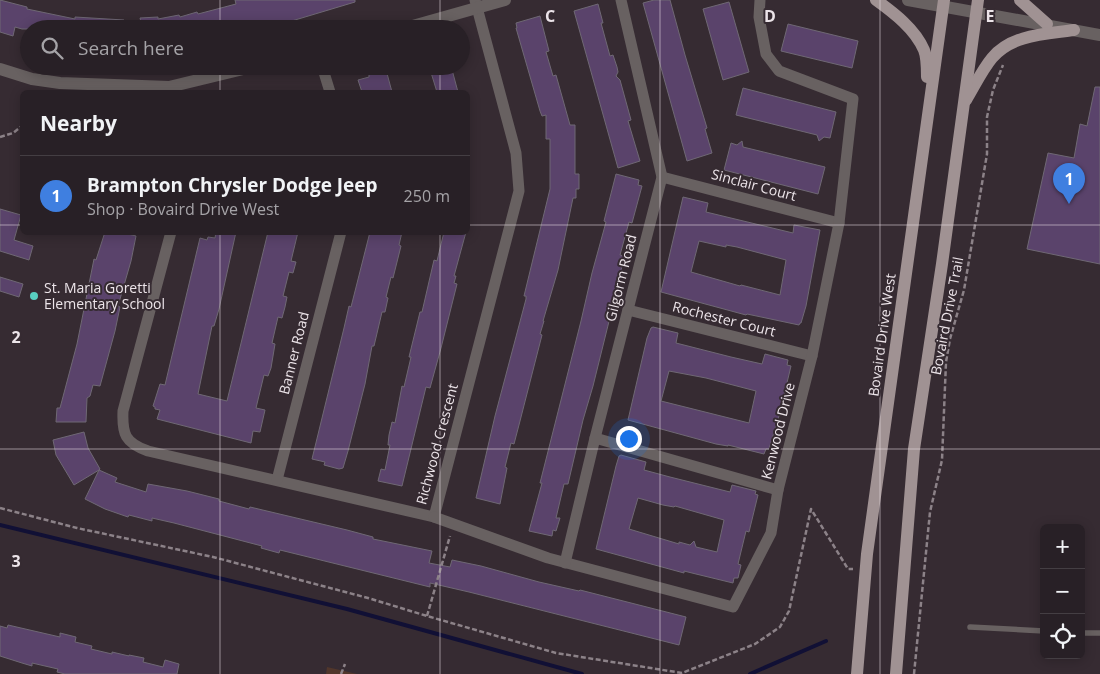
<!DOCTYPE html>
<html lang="en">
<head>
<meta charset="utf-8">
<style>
	:root { --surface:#282026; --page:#30282e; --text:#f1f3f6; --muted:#a5a3a7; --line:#443e43; --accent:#0b8043 }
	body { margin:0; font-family:"Open Sans",sans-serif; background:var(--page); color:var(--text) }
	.controls { position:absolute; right:15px; bottom:15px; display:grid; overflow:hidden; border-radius:8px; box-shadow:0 2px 12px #0003 }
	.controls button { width:45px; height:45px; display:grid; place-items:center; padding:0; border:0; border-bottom:1px solid var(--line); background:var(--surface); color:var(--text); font:25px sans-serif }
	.you { position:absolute; left:628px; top:438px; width:18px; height:18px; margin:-12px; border:4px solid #fff; border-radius:50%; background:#1a73e8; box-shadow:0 0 0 8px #1a73e833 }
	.badge { display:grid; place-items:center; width:32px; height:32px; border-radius:50%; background:var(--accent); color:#fff; font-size:16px; font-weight:700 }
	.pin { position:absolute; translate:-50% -41px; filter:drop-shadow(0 1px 2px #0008) }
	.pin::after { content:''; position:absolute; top:26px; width:18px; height:15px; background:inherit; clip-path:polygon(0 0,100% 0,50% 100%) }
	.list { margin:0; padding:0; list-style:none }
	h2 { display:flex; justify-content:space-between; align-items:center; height:65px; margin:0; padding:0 20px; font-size:21px }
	h2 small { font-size:16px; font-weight:400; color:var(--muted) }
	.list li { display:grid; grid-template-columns:32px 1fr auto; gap:15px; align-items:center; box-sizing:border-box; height:80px; padding:0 20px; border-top:1px solid var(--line) }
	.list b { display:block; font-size:19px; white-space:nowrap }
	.list p { margin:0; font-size:16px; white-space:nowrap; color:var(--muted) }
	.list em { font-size:16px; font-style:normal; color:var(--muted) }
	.icon { flex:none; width:28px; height:28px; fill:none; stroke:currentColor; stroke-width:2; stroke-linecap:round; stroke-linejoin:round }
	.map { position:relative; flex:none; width:1100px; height:674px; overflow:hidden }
	.search { position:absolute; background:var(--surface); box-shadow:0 2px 12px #0003; left:20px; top:20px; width:450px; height:55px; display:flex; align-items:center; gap:12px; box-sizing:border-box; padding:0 18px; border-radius:28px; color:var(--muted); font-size:19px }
	.panel { position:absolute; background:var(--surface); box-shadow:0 2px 12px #0003; left:20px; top:90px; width:450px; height:145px; border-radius:8px }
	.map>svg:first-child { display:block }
	.green { fill:#51362b }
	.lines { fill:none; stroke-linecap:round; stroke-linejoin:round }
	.stream { stroke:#111035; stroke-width:4 }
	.building { fill:#5a436b; stroke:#6f6874; fill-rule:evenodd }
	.path { stroke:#8c8288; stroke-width:2.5; stroke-dasharray:5 2.5; stroke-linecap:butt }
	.service { stroke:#686161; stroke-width:5.5 }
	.minor { stroke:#686161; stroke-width:11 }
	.tertiary { stroke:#686161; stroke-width:12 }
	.primary { stroke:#a09293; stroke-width:12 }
	.grid { fill:none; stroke:#ece4e9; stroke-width:1; stroke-opacity:0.55 }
	.poi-dot { fill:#58cec0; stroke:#362b32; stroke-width:2 }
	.labels { text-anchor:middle; stroke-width:4; stroke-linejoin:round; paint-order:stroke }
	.street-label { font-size:14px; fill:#ece4e9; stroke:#362b32 }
	.poi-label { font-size:14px; fill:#ece4e9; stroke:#362b32; text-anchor:start }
	.grid-label { font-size:16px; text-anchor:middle; font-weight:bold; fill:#ece4e9; stroke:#362b32; stroke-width:4; stroke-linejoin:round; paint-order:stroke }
</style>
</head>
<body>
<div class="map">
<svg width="1100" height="674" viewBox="0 0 1100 674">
	<rect width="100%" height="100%" fill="#362b32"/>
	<polygon class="green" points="327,667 357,674 326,674"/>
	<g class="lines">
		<g class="stream">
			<polyline points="0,525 347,609 582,674"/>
			<polyline points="750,674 826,641"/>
		</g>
	</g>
	<g class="building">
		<polygon points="0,0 27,7 27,9 75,19 75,17 124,20 124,29 22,29 15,27 13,36 0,32"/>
		<polygon points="235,0 355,0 355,2 265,29 135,29 134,24 141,22 140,18 158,17 158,19 179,15 180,17 197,12 198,14 236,4"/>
		<polygon points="654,0 670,0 685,55 707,128 705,129 712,153 687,161 643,3"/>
		<polygon points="729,2 749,72 723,80 703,9"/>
		<polygon points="598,4 603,23 601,23 610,56 613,55 617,67 618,72 616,76 620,80 631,120 628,121 640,161 618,168 574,11"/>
		<polygon points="540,16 549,51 546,52 553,76 556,75 570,125 575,125 575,174 579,174 579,189 576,189 576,198 573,198 558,270 543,321 544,321 540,334 542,335 520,421 514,444 511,443 505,467 507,468 500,504 476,498 495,416 526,299 526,296 524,296 550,189 550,139 546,139 546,115 542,116 540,111 516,28 517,28 516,23"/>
		<polygon points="788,24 858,41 852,68 781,51"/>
		<polygon points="381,66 385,66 392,92 362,92 358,80 369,77 369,70"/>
		<polygon points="429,66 451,66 458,92 437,92"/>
		<polygon points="1095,87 1100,87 1100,264 1027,249 1048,153 1074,158 1080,124 1087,126"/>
		<polygon points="743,88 836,112 830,138 824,137 819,141 817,135 736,115"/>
		<polygon points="742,141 743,147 825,167 818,194 724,170 731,143 737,145"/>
		<polygon points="616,174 639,180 638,185 642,186 632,223 629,222 620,255 624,256 618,285 593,386 583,420 568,484 564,484 556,518 560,518 556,531 553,530 552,536 529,531 542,483 540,483 581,321 592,273 606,222 604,221"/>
		<path d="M683 197 708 203 706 212 793 233 794 225 820 230 806 306 801 323H800L799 325 747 314 746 315 661 292ZM699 241 726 247V245L737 247 786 260 780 295 741 285 740 286 691 272Z"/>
		<polygon points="0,209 21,215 14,240 33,246 29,260 0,251"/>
		<polygon points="105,232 120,232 136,236 131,261 118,306 120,307 115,331 100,386 93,385 90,396 87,398 86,422 56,422 57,408 60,408 77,344 94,259 96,260"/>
		<polygon points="216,232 236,232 219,309 214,326 212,326 198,394 227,401 268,232 298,232 291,261 296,262 293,273 289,272 283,296 287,297 285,307 282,318 278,317 272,343 275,344 271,368 268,376 264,375 256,408 265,410 260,432 253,431 251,443 157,419 160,410 155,409 155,407 153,406 160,384 165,385 200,238 207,240 208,237 215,238"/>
		<polygon points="370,232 402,232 399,245 401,246 393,278 391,277 386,297 388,298 385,312 382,312 374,346 372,346 365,384 348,451 343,468 339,469 324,465 325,462 312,459 344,328 349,306 351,307"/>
		<polygon points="444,232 466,232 454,276 456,276 454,283 457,284 441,348 430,388 426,387 402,486 378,481 381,469 385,470 390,445 388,445 389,435 392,422 395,423 402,386 404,387 411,357 409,357 420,312 422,312 434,260 437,261"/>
		<polygon points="0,277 23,284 19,297 0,291"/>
		<path d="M653 327 678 333 676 343 731 357 762 364 765 354 788 360 787 365 791 366 779 416 769 449H766L764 454 728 445V446L716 444 628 420 647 338 651 328ZM669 371 706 378 756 391 749 423 661 401Z"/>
		<polygon points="84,432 88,448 100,469 99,470 117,478 115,482 146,492 148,484 187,491 219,499 219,501 249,509 250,507 347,530 373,537 373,539 432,551 429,563 450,567 452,560 481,566 539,582 579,591 580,590 686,617 679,645 469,592 430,583 430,587 280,550 279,553 261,548 262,546 174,523 152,518 152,521 129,515 128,517 105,509 85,499 99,470 74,485 56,455 53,440"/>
		<path d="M621 455 646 462 644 470 670 477 730 492 732 485 756 491 755 494 758 495 749 532 746 531 738 564 741 565 738 578H734L733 583 696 574 684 571V573L596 549 616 466 619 456ZM638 498 663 505 674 507 675 506 724 520 717 552 696 547 694 541 690 545 679 542V544L629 529Z"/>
		<polygon points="8,625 60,637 60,633 76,637 75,642 92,646 91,649 112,654 112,652 129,656 129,655 144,658 143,662 163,667 165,660 179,664 177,674 65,674 57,672 58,669 32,663 32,666 22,663 0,656 0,626 7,628"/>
	</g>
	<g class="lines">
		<g class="path">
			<polyline points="0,137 13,133 22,126"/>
			<polyline points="0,508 77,528 213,557 368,598 427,616 556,653 682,673 755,644 780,627 789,611 811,509 848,569 853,569"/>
			<polyline points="427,616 450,536"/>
			<polyline points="341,674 345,664"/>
			<polyline points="914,674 930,512 942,460 946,362 950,339 964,290 987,154 987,117 993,90 1003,65"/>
		</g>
		<g class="service">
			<polyline points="970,627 1044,631"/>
			<polyline points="1081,633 1100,633"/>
		</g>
		<g class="minor">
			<polyline points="322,66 330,92"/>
			<polyline points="662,177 839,223"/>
			<path d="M171 232 123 411C122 434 125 443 148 451L434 517 519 191 516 153 475 0"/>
			<polyline points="628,310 812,356"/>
			<polyline points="595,438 778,490"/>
			<polyline points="277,480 341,232"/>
			<polyline points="434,517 548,558 733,607 771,533 778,490 812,356 839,223 853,99 779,71 766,54 759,17 760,0"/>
			<polyline points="565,563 595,438 662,177 621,0"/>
		</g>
		<g class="tertiary">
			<polyline points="908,0 1100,35"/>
			<polyline points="402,29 505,0"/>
			<polyline points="0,69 32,79 60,83 169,87 255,66"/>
		</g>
		<g class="primary">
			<path d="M876 0C894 13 915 29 924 50 927 57 927 69 927 77"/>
			<polyline points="1020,0 1047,24"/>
			<path d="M966 100C974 87 982 70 992 58 1012 34 1047 34 1074 30"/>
			<polyline points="857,674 867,554 944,0"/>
			<polyline points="896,674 914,449 942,264 978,0"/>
		</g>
	</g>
	<path class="grid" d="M220 0V29M440 0V29M660 0V674M880 0V674M220 66V92M440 66V92M0 225H22M468 225H1100M220 232V674M440 232V674M0 449H1100"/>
	<circle class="poi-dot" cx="34" cy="296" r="5"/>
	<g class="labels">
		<g class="street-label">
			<text transform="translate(754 185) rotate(15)" y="5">Sinclair Court</text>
			<text transform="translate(621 278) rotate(-76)" y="5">Gilgorm Road</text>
			<text transform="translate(947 316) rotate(-79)" y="5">Bovaird Drive Trail</text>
			<text transform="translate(724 319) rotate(14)" y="5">Rochester Court</text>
			<text transform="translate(882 335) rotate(-82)" y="5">Bovaird Drive West</text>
			<text transform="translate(294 353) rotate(-76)" y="5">Banner Road</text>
			<text transform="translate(778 431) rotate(-76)" y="5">Kenwood Drive</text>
			<text transform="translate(437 444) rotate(-75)" y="5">Richwood Crescent</text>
		</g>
		<g class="poi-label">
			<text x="44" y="293">St. Maria Goretti<tspan x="44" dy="16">Elementary School</tspan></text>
		</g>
	</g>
	<g class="grid-label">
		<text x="550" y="22">C</text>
		<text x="770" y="22">D</text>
		<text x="990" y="22">E</text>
		<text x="16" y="343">2</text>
		<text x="16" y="567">3</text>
	</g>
</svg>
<div class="controls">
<button>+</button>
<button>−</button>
<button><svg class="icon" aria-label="locate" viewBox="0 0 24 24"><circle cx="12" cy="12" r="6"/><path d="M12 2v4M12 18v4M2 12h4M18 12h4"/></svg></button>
</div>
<div class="you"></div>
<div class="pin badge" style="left:1069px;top:204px;background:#3f7fe0">1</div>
<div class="search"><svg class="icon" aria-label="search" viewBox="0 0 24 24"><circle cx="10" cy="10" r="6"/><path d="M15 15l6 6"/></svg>Search here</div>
<section class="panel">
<h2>Nearby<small></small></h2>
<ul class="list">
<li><span class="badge" style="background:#3f7fe0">1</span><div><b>Brampton Chrysler Dodge Jeep</b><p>Shop · Bovaird Drive West</p></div><em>250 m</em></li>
</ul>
</section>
</div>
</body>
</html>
